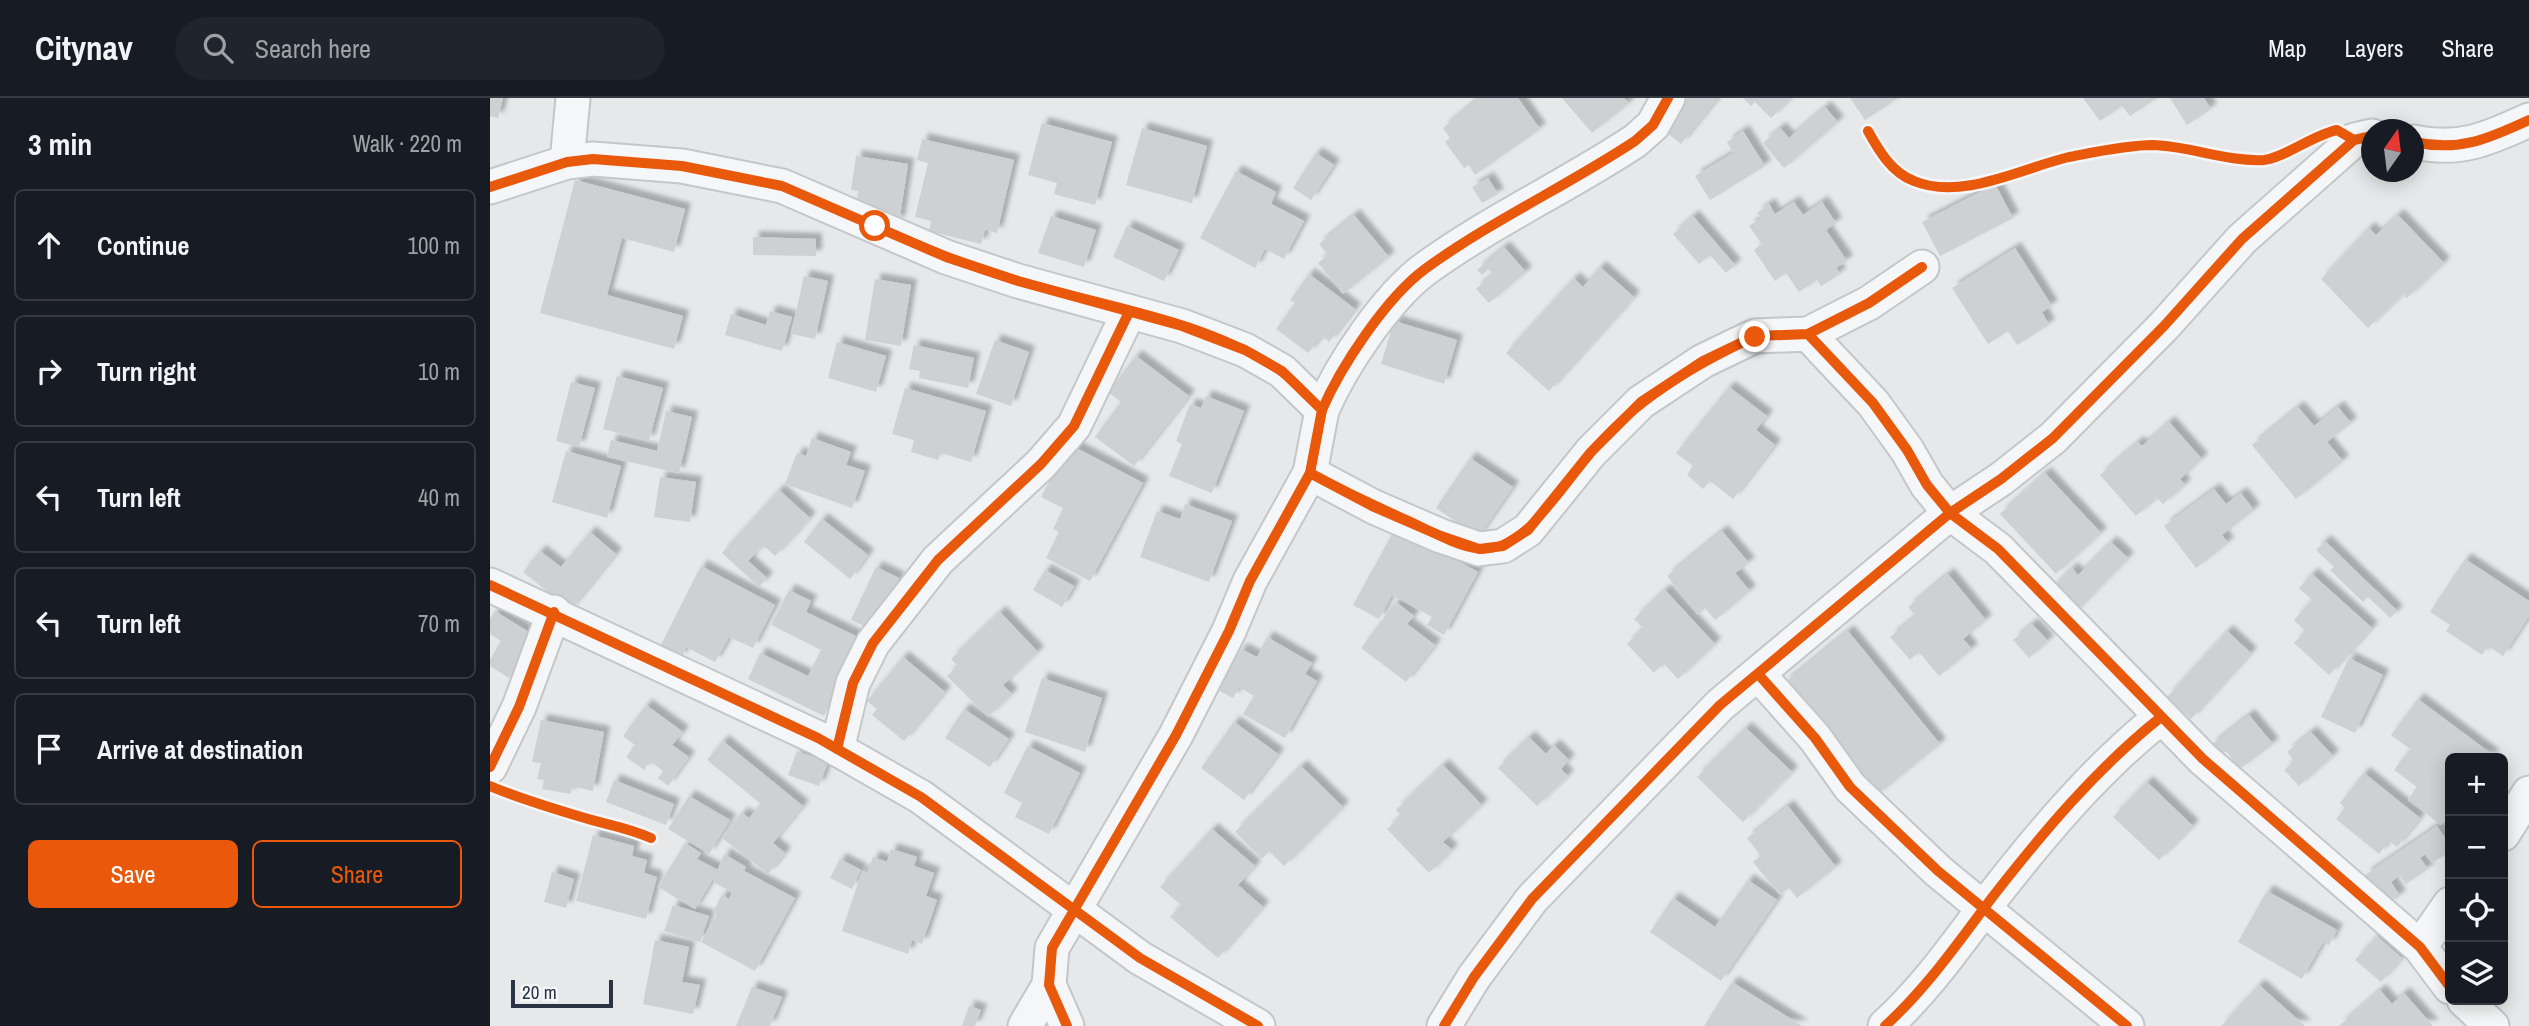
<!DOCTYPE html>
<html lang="en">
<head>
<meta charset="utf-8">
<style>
	:root { --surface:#171b24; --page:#20242c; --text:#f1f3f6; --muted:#9ea1a6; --line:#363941; --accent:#ea580c }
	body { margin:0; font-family:"Archivo Narrow",sans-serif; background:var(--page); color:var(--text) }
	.controls { position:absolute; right:21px; bottom:21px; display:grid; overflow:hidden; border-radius:10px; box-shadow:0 4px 18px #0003 }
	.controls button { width:63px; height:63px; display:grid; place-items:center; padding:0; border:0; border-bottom:2px solid var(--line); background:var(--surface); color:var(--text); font:35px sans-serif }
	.compass { position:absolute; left:1871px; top:21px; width:63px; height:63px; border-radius:50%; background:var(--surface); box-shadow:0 4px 18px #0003; rotate:14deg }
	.scale { position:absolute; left:21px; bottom:18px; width:102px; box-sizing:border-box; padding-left:7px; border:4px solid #2b3445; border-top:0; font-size:19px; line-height:24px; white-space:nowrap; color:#2b3445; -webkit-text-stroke:5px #f4f6f9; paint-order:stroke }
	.stop { position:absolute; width:21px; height:21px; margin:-16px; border:5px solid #ea580c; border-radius:50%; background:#fff }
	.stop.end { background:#ea580c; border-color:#fff; box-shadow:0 2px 7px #0008 }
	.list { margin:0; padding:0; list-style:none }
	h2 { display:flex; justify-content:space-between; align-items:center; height:91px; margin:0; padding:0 28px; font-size:30px }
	h2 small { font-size:23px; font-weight:400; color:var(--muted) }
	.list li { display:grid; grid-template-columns:46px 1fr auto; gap:21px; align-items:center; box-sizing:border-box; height:112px; margin:0 14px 14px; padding:0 14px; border:2px solid var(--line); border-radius:10px }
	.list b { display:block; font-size:26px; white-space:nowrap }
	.list em { font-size:23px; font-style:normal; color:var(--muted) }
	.actions { display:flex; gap:14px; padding:21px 28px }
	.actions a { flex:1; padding:16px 0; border:2px solid var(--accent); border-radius:10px; text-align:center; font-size:24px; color:var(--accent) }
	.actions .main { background:var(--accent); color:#fff }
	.icon { flex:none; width:38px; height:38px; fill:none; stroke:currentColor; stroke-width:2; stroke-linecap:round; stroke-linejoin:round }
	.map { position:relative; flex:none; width:2039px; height:928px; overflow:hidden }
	header { display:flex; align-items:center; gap:42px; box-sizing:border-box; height:98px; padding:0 35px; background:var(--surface); border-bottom:2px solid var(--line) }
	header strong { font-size:33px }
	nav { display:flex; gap:38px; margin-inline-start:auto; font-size:24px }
	.search { width:490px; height:63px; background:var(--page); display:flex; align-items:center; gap:18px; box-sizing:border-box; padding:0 24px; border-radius:38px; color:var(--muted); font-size:26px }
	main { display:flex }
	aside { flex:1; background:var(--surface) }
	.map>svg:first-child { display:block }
	.building { fill:#ced0d3; filter:url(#shadow) }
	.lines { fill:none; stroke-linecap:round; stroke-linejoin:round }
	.street-casing { stroke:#c4c6c8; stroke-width:37 }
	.street { stroke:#f5f6f7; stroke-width:33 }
	.cycleway-casing { stroke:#f4f6f9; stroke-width:15 }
	.cycleway { stroke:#e8590c; stroke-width:10 }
	.route { stroke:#ea580c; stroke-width:9 }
</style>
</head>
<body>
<header>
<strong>Citynav</strong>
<div class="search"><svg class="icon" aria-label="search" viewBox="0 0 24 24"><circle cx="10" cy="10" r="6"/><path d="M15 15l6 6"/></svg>Search here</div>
<nav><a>Map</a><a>Layers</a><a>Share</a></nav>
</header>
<main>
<aside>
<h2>3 min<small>Walk · 220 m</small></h2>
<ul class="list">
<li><svg class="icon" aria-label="ahead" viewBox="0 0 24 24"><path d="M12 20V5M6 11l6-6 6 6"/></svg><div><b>Continue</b></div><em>100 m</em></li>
<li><svg class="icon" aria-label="right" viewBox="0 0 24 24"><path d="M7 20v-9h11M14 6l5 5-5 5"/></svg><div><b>Turn right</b></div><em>10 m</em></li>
<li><svg class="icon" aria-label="left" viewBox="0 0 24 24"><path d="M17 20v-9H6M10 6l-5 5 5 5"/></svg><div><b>Turn left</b></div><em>40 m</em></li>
<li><svg class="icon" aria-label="left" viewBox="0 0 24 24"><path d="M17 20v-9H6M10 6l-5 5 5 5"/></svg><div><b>Turn left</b></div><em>70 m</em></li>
<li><svg class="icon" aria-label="arrive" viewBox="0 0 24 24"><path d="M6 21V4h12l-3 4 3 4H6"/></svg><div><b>Arrive at destination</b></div></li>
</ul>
<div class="actions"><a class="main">Save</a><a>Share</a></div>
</aside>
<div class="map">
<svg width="2039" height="928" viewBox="0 0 2039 928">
	<defs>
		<filter id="shadow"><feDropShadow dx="6" dy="-6" stdDeviation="2" flood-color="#0004"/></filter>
	</defs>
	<rect width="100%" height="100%" fill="#e6e8ea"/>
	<g class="building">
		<polygon points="0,0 13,0 8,20 0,18"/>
		<polygon points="989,0 1028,0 1050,31 985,77 979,67 974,70 955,44 960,40 953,30"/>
		<polygon points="1072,0 1134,0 1139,5 1102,35"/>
		<polygon points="1196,0 1228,0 1191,46 1171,30"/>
		<polygon points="1253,0 1301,0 1281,20 1265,4 1261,8"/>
		<polygon points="1360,0 1402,0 1404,3 1375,22"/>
		<polygon points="1593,0 1667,0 1640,18 1632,8 1610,23"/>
		<polygon points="1680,0 1714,0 1721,11 1697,27"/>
		<polygon points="1335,9 1348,24 1294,70 1273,45 1290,30 1299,40"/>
		<polygon points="552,25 622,44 605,107 564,96 567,85 538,77"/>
		<polygon points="652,30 717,48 702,105 636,87"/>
		<polygon points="1253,33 1275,68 1220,102 1205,78 1243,55 1237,44"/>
		<polygon points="432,41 524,62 507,135 495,132 491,146 439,133 441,123 425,119 438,65 427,62"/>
		<polygon points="826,55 844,67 821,102 803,90"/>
		<polygon points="366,58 418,66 409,125 366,109 368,93 361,92"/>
		<polygon points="746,73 786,94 781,106 814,123 794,161 775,151 765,170 710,140"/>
		<polygon points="998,80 1008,96 992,105 982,89"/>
		<polygon points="85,82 195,111 184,154 132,140 117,197 193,218 184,251 50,215"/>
		<polygon points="1505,86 1523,120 1450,158 1432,124"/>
		<polygon points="1304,104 1313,117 1332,104 1346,125 1336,132 1357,163 1346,170 1350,176 1331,188 1327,182 1309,194 1296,175 1285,183 1264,152 1272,146 1259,128 1271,120 1267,115 1279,106 1285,116"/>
		<polygon points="864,117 899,159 853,196 828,165 838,157 829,146"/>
		<polygon points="1908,117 1954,165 1917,200 1913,196 1878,230 1831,181 1879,130 1886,137"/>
		<polygon points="561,118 606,132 594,169 548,155"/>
		<polygon points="1203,118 1245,167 1236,175 1220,157 1209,166 1183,136"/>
		<polygon points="637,128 689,152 674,183 623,159"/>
		<polygon points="263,139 326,141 326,158 263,157"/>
		<polygon points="1014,149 1036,174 999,205 986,191 1003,176 998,171 992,177 987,172"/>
		<polygon points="1525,150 1562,208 1552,214 1559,227 1527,247 1518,233 1498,246 1462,190"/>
		<polygon points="1110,169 1144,199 1059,293 1016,255 1084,180 1093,189"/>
		<polygon points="819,176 865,211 839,244 832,238 818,255 786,231 805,205 800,202"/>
		<polygon points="314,178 338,183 325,241 301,236"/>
		<polygon points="385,181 421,187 411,248 375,242"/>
		<polygon points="280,213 302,219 292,253 235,237 241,216 276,227"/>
		<polygon points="904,223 967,242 954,286 891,266"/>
		<polygon points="505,242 539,254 521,308 486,296"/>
		<polygon points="347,244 396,258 386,294 338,280"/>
		<polygon points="424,247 484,260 478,290 429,280 430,273 419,271"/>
		<polygon points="646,258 699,298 644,368 605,339 631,304 618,294"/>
		<polygon points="127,278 173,290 159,343 113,331"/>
		<polygon points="81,284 105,290 89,349 66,343"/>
		<polygon points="1239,289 1277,318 1266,332 1285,347 1243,401 1220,383 1213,391 1197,377 1203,368 1186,355"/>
		<polygon points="415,290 496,313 481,364 451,355 448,362 421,354 424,342 402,336"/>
		<polygon points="716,298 754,313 722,395 679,378 692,346 686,343 700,306 711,310"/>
		<polygon points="1808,309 1824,328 1848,309 1861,325 1837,344 1853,363 1806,401 1762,347"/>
		<polygon points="176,313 202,319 189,375 117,359 121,342 167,353"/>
		<polygon points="1679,324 1712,361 1690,381 1695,387 1673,406 1667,400 1646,418 1610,377 1648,344 1652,348"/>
		<polygon points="322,340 361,354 356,367 375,373 362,410 295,386 307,355 316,358"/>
		<polygon points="579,346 653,385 600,483 556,460 569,434 563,431 573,410 551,399"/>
		<polygon points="76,353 131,368 117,420 62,404"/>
		<polygon points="980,360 1023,389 988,439 946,410"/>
		<polygon points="1555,375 1611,435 1566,476 1510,416"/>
		<polygon points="170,379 206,384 200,424 164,419"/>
		<polygon points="1724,391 1736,406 1751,395 1764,412 1732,437 1738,445 1706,470 1674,428"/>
		<polygon points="289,392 320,420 285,458 273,447 258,463 277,480 269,489 232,455"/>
		<polygon points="695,406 742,423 719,484 650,459 667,413 690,421"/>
		<polygon points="332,421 378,457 360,481 314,444"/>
		<polygon points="906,429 988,474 954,537 937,527 942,519 902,497 889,521 863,507"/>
		<polygon points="1232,433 1259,465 1245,475 1260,493 1225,522 1215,510 1208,517 1177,478"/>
		<polygon points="100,434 126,456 80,512 33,474 50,453 71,469"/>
		<polygon points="1835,443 1907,513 1900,520 1878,499 1873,504 1840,472 1844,469 1826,452"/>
		<polygon points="1621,444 1638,460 1584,515 1561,491 1582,470 1588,477"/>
		<polygon points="1975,461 2039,503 2039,518 2013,558 1998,548 1992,557 1956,533 1960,527 1940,514"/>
		<polygon points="211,468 285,507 263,550 239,539 225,564 196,549 191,560 170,549"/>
		<polygon points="386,469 409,480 384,533 361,522"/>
		<polygon points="555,472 584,488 572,509 543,492"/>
		<polygon points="1458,476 1496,522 1473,541 1482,551 1449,578 1429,554 1420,562 1400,539 1426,518 1418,509"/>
		<polygon points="1822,476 1882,530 1839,577 1804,545 1815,533 1804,522 1822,502 1809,490"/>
		<polygon points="299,492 321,503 316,514 372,541 334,618 258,581 270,555 318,578 331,552 281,527"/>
		<polygon points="1175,492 1225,546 1188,581 1173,565 1164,575 1137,546 1153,530 1144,521"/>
		<polygon points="906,504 924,518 917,526 945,547 916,584 871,550"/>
		<polygon points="5,513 45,538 19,580 0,568 0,562 11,543 0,536 0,521"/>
		<polygon points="510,514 548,554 513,587 522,596 498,619 457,578 468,568 461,561"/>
		<polygon points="1542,526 1558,543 1539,560 1523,542"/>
		<polygon points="1358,533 1450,646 1386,698 1294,585"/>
		<polygon points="1737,533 1761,555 1701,621 1677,599"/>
		<polygon points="777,539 822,565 815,576 827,583 795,640 753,616 764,598 749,589 743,600 728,592 751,551 767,559"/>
		<polygon points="413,559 455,594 414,643 382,617 387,611 377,603"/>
		<polygon points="1859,560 1893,577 1865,635 1831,619"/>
		<polygon points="552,580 612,600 595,654 535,634"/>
		<polygon points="1928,601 2003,657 2001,660 1960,660 1960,714 1951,727 1918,702 1927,689 1904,672 1920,651 1901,637"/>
		<polygon points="156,607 193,634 182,647 199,659 178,688 168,680 173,673 160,663 154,672 136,659 145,647 133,638"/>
		<polygon points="474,611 519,641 500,669 455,640"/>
		<polygon points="1759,617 1783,646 1750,671 1736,653 1730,658 1721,647"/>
		<polygon points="51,622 114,634 103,693 82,688 81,696 52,691 54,682 47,681 51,665 42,664"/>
		<polygon points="744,624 788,656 754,702 711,670"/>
		<polygon points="1256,630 1302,674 1253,724 1207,679"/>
		<polygon points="1821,634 1843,658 1809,688 1794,672 1804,663 1797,654"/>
		<polygon points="1039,639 1056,656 1064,647 1079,662 1071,671 1078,678 1047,708 1008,670"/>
		<polygon points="233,643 313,708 283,745 295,755 278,776 232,740 252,715 259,720 271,706 217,662"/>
		<polygon points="538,648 590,675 559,736 525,719 532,705 514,695"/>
		<polygon points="307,653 338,664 329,688 298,677"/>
		<polygon points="953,667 992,707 953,744 962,752 939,775 897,731 911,718 906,712"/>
		<polygon points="811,668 853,709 794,768 779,753 772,761 745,734"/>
		<polygon points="1874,675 1930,720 1907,749 1899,743 1889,756 1846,721 1855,710 1850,705"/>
		<polygon points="124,682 184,706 176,727 116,704"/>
		<polygon points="1657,684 1703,728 1669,762 1623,719"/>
		<polygon points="199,698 240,722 219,756 178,731"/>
		<polygon points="1298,708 1346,769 1307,800 1299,790 1290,797 1263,764 1271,758 1257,740"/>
		<polygon points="1947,728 1960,747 1960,753 1942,765 1935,756 1930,760 1938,771 1916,786 1910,777 1901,784 1910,798 1896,807 1875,777"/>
		<polygon points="722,731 765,768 748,787 773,809 728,860 680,819 691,807 670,789"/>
		<polygon points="103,737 144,748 142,758 157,762 154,775 167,779 156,821 86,803"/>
		<polygon points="195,745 211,755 207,761 228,772 205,811 168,789"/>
		<polygon points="401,751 427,759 424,768 444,775 436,798 447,802 432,846 422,842 418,856 352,833 372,773 377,775 383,759 397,764"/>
		<polygon points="234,756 256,769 254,773 305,800 265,873 211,844 227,816 223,814 232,797 239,801 242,794 223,784"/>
		<polygon points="350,761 371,772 362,791 340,780"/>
		<polygon points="62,774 84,781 76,810 54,804"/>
		<polygon points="1258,782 1287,802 1231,883 1160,834 1183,800 1225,829"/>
		<polygon points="1777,793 1847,832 1839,847 1833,844 1812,881 1748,844"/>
		<polygon points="183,807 219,818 210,844 174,833"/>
		<polygon points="1887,838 1912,860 1891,884 1865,862"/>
		<polygon points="165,842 199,849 192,884 210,887 203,916 153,906"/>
		<polygon points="1242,884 1312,928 1214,928"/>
		<polygon points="1769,887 1815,928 1731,928"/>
		<polygon points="262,889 292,899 280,928 246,928"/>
		<polygon points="1890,892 1902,906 1914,895 1943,928 1849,928"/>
		<polygon points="479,908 491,912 485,928 472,928"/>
	</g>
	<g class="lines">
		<defs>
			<g id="street">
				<path d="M1924 44C1969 54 1998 41 2039 22"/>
				<polyline points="77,64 83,0"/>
				<polyline points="0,89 77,64 103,61 192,68 292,88 456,159 528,183 692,228 755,252 792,273 832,312 820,375 760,483 739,533 686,637 562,850 559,887 577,928"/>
				<polyline points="1318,236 1383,305 1417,352 1437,387 1460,415 1508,451 1713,661 1930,849 1960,889"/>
				<path d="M832 312C851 268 896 200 935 171 1001 123 1077 88 1145 43L1163 27 1178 0"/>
				<polyline points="820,375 884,409 951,438 989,451 1013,448 1038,432 1101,354 1151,304 1213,263 1265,238 1318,236 1379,205 1432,169"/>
				<polyline points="0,487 328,640 431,699 650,860 768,928"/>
				<polyline points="1269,577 1325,640 1360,689 1448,773 1637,928"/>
				<polyline points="347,651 363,585 383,545 448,462 551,366 584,328 639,214"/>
				<polyline points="0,669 29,609 64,514"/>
				<polyline points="2013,736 2039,695"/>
				<polyline points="1930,849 1960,806"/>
				<polyline points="1974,902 2002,928"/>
				<polyline points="535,928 559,887"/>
				<polyline points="954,928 984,879 1042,801 1230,607 1460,415 1511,381 1563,340 1674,228 1752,141 1864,42 1882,38"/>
				<path d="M1395 928C1438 889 1469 843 1504 797 1554 733 1607 670 1671 619"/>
			</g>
		</defs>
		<use href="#street" class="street-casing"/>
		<use href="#street" class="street"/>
		<defs>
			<g id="cycleway">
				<path d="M1378 33C1389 53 1402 75 1424 83 1472 103 1532 70 1579 59 1605 54 1637 47 1663 47 1700 48 1737 64 1774 62 1794 60 1823 37 1847 32L1864 42"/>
				<path d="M1924 44C1969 54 1998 41 2039 22"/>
				<polyline points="0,89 77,64 103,61 192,68 292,88 456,159 528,183 692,228 755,252 792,273 832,312 820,375 760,483 739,533 686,637 562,850 559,887 577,928"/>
				<polyline points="1318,236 1383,305 1417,352 1437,387 1460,415 1508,451 1713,661 1930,849 1960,889"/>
				<path d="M832 312C851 268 896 200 935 171 1001 123 1077 88 1145 43L1163 27 1178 0"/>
				<polyline points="820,375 884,409 951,438 989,451 1013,448 1038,432 1101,354 1151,304 1213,263 1265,238 1318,236 1379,205 1432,169"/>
				<polyline points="0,487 328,640 431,699 650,860 768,928"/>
				<polyline points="1269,577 1325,640 1360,689 1448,773 1637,928"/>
				<polyline points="347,651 363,585 383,545 448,462 551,366 584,328 639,214"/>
				<polyline points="0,669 29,609 64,514"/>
				<path d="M0 688C28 700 58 709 88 718 113 726 137 729 161 740"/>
				<polyline points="954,928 984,879 1042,801 1230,607 1460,415 1511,381 1563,340 1674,228 1752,141 1864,42 1882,38"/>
				<path d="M1395 928C1438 889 1469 843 1504 797 1554 733 1607 670 1671 619"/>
			</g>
		</defs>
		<use href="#cycleway" class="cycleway-casing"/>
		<use href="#cycleway" class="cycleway"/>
	</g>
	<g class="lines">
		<path class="route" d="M385 128C433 149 480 169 529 183 613 208 717 222 789 272 805 283 818 299 832 312L820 375C851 392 883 406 915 421 938 431 963 448 989 451 1033 455 1073 388 1098 358 1143 303 1203 268 1265 239"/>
	</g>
</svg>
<div class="controls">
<button>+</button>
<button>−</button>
<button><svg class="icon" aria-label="locate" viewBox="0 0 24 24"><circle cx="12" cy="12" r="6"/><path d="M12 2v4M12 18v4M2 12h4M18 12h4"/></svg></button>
<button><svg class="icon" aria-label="layers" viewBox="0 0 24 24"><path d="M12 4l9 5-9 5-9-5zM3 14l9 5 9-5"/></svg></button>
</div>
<svg class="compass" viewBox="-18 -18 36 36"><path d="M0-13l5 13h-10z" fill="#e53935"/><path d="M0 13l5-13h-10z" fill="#9ea1a6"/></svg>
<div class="scale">20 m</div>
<div class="stop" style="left:385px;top:128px"></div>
<div class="stop end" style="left:1265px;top:239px"></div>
</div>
</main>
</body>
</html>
